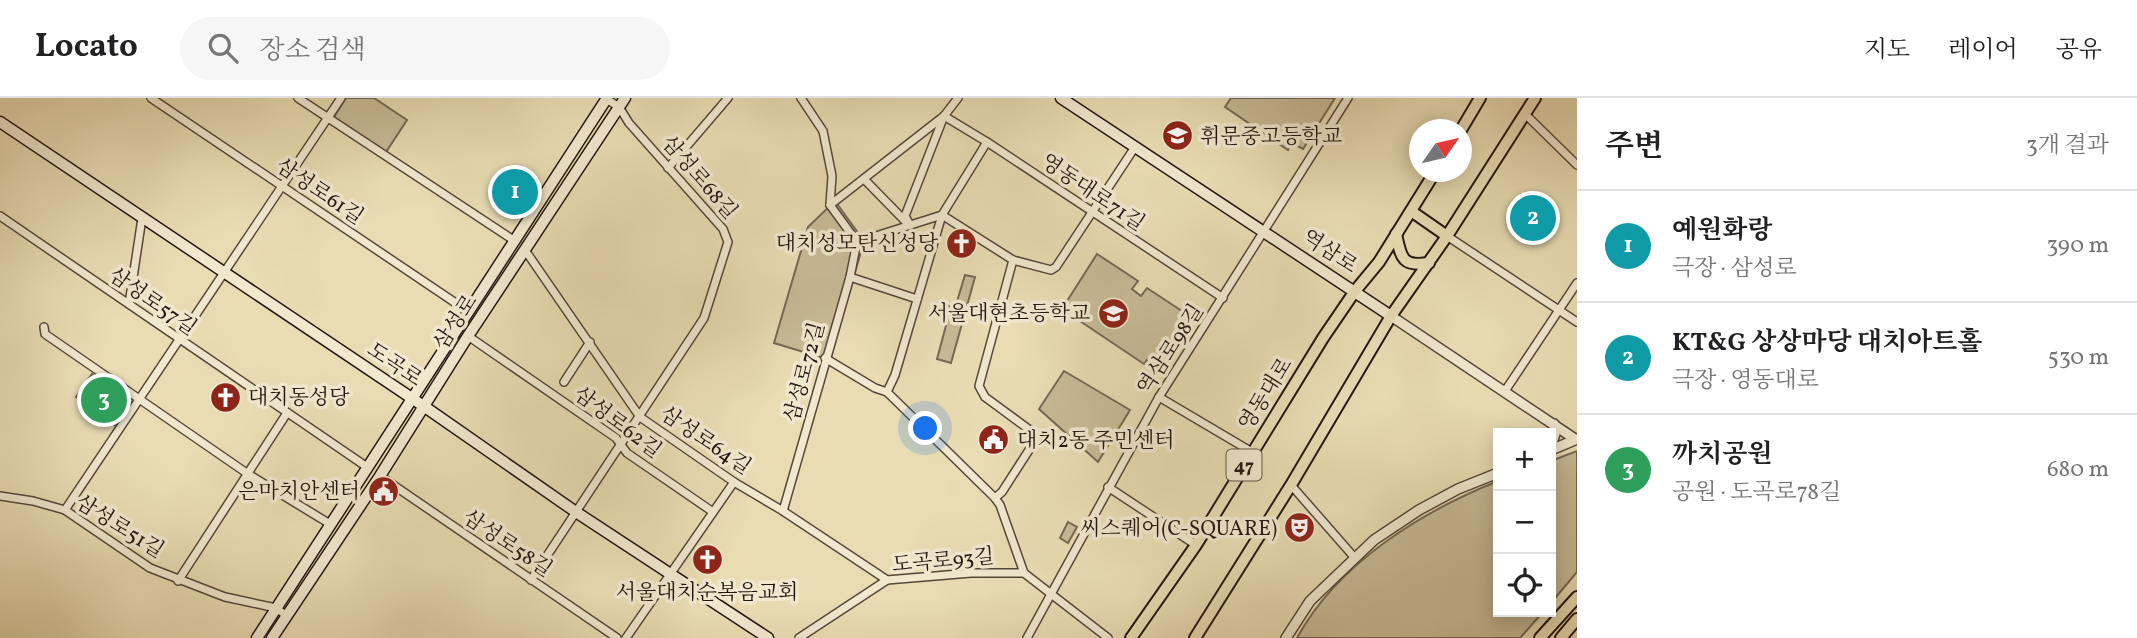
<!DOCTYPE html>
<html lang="ko">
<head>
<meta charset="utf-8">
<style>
	:root { --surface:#fff; --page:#f6f6f6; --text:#202124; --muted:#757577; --line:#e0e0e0; --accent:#8f2418 }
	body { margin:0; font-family:Vollkorn,"Noto Serif KR",serif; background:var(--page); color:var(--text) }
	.controls { position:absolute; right:21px; bottom:21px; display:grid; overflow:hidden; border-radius:0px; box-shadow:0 4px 18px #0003 }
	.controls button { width:63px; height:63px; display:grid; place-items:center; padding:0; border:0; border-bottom:2px solid var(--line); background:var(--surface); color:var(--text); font:35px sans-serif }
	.compass { position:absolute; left:1409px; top:21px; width:63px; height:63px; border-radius:50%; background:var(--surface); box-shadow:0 4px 18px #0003; rotate:56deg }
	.you { position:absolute; left:926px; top:331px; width:24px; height:24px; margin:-18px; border:5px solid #fff; border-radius:50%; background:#1a73e8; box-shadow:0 0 0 10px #1a73e833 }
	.badge { display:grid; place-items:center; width:46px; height:46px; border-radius:50%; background:var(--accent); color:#fff; font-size:23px; font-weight:700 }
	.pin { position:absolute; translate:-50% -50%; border:4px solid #fff; box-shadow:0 2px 7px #0006 }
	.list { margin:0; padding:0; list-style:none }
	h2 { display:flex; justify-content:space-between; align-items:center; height:91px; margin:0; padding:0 28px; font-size:30px }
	h2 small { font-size:23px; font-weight:400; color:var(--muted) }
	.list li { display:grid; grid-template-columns:46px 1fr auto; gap:21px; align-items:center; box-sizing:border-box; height:112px; padding:0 28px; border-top:2px solid var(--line) }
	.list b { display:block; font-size:26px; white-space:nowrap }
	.list p { margin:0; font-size:23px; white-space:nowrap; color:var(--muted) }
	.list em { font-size:23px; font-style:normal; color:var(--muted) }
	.icon { flex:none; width:38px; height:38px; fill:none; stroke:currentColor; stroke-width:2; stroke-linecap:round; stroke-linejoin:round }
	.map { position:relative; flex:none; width:1577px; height:540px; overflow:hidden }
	header { display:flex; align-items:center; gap:42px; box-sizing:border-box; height:98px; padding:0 35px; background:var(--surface); border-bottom:2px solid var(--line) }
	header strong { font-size:33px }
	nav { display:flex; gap:38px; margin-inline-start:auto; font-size:24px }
	.search { width:490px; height:63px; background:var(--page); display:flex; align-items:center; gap:18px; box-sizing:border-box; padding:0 24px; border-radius:38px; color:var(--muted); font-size:26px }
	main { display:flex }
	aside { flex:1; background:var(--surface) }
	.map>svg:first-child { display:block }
	.green { fill:#c8bb97; stroke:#766954; stroke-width:2 }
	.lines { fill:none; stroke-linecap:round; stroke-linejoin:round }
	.minor-casing { stroke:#554839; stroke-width:10 }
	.tertiary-casing { stroke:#554839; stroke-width:12 }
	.secondary-casing { stroke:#241710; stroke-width:13 }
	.primary-casing { stroke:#241710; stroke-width:14 }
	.trunk-casing { stroke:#241710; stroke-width:14 }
	.minor { stroke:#f1e8ce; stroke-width:7 }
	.tertiary { stroke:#f1e8ce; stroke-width:9 }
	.secondary { stroke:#f1e8ce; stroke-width:10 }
	.primary { stroke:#e9dcb3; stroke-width:10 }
	.trunk { stroke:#e9dcb3; stroke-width:10 }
	.labels { text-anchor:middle; stroke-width:7; stroke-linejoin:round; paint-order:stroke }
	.shield { fill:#f1e8ce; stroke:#625649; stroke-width:2 }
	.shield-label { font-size:19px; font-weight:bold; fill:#241710 }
	.poi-label { font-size:21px; fill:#241710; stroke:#f1e8ce; text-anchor:end }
	.street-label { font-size:21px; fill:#241710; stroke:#f1e8ce }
</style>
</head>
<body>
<header>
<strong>Locato</strong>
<div class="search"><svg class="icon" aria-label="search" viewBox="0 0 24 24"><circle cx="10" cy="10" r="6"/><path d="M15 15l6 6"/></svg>장소 검색</div>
<nav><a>지도</a><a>레이어</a><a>공유</a></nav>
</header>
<main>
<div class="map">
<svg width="1577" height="540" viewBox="0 0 1577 540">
	<rect width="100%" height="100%" fill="#e9dcb3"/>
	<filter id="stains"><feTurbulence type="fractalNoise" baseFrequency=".00286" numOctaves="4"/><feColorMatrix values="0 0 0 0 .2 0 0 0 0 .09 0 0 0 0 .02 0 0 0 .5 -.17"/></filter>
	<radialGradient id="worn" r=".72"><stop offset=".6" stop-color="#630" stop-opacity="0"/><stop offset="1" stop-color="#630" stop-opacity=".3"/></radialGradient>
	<g class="green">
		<polygon points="346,0 374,0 407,22 386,54 334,19"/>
		<polygon points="1231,0 1335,0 1303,51 1292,45 1288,52 1225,9"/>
		<polygon points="835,103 864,143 830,262 774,245 808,129"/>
		<polygon points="1097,156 1138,183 1132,191 1141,198 1147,190 1194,221 1181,239 1177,237 1159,264 1150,258 1144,266 1062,211"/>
		<polygon points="965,177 975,179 951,265 937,261 948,220 933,215 936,205 955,210"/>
		<polygon points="1064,273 1130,312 1098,364 1039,311"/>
		<polygon points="92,276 133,305 116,328 76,299"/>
		<polygon points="1577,353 1577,474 1551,505 1551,363"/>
		<path d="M1498 383V514H1543L1520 540H1297C1338 465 1421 414 1498 383Z"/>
		<polygon points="1068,424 1077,429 1068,445 1060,440"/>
	</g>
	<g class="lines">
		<defs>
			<g id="minor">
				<polyline points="151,0 469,214"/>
				<polyline points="298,0 515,143"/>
				<polyline points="1525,16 1577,67"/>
				<polyline points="668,70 728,0"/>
				<polyline points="864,81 906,124"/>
				<polyline points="830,107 944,18 958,0"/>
				<polyline points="0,118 367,369"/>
				<polyline points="910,127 905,118 944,18 987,44 1223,200"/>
				<polyline points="1447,138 1577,224"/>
				<polyline points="857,144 942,117 1013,162 1051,172 1056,169 1135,49"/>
				<polyline points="525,152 640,319 734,384 783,413 887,482"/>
				<polyline points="850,179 917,201"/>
				<polyline points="129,206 142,120"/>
				<polyline points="44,229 45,236 248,376 330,426"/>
				<polyline points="468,238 616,340 627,355 713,414"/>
				<polyline points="825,260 875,290 887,294 995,400 1000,407 1024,475 1108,540"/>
				<polyline points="564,284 590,244"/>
				<polyline points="1505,293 1577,185"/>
				<polyline points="887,294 895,277 942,117 987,44"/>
				<polyline points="1159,299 1252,354"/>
				<polyline points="380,378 617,540"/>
				<polyline points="1291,387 1354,459"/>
				<polyline points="1108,389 1196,447"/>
				<polyline points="0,398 33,403 65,412 150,470 225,499 276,510 287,518"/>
				<polyline points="995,400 1002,394 1038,338 985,299 979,288 1013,162"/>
				<polyline points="65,412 341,0"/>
				<polyline points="783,413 850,179 857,144 830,107 832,78 823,33 801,0"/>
				<polyline points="531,482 704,220 728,144 723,131 629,25 619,9 605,0"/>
				<polyline points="178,483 287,315"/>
				<polyline points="626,540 734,384"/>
				<polyline points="799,540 887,482 971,475 1024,475"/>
				<polyline points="1027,540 1159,299 1348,0"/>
			</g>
			<g id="tertiary">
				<polyline points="1391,218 1575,341"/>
				<polyline points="1551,348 1555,336 1554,326"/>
				<polyline points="1551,352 1577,341"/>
				<polyline points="1286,540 1310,503 1374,442 1419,412 1458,391 1498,375"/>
			</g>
			<g id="secondary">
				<polyline points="1061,0 1391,218"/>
				<polyline points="0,24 425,309 576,414 768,540"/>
				<polyline points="257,540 607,0"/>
				<polyline points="272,540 380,378 468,238 625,0"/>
			</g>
			<g id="primary">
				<polyline points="1461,32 1480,0"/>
				<polyline points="1411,113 1447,138"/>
				<path d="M1396 136C1401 160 1402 169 1429 165"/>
				<polyline points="1131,540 1196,447 1323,240 1355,193 1379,164 1435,74"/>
				<polyline points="1195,540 1291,387 1391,218 1447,138 1535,0"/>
			</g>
			<g id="trunk">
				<polyline points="1540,540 1577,499"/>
				<polyline points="1561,540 1577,521"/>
			</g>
		</defs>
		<use href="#minor" class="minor-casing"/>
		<use href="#tertiary" class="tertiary-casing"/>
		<use href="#secondary" class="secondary-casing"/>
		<use href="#primary" class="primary-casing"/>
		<use href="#trunk" class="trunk-casing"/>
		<use href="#minor" class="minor"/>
		<use href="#tertiary" class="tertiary"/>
		<use href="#secondary" class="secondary"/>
		<use href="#primary" class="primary"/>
		<use href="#trunk" class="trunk"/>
	</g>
	<defs>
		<symbol id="school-disc" viewBox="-11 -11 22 22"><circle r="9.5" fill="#8f2418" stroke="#f1e8ce"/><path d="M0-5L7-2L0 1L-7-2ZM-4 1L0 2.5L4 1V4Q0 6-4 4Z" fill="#fff"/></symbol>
		<symbol id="church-disc" viewBox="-11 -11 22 22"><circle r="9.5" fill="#8f2418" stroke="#f1e8ce"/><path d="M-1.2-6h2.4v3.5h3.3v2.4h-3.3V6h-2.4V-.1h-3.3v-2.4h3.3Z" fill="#fff"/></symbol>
		<symbol id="civic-disc" viewBox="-11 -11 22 22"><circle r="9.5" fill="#8f2418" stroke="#f1e8ce"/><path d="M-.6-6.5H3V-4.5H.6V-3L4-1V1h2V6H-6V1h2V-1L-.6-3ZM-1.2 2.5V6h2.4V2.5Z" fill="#fff"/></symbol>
		<symbol id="theatre-disc" viewBox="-11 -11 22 22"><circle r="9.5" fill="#8f2418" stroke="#f1e8ce"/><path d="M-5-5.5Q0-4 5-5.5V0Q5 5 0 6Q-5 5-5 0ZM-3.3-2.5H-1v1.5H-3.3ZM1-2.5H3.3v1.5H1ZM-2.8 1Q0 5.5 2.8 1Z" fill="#fff"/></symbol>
	</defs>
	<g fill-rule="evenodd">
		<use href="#school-disc" x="1160" y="20" width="35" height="35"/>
		<use href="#church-disc" x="944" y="128" width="35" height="35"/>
		<use href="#school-disc" x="1096" y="198" width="35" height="35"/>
		<use href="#church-disc" x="208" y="282" width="35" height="35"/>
		<use href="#civic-disc" x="976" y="324" width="35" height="35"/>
		<use href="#civic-disc" x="366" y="376" width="35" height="35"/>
		<use href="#theatre-disc" x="1282" y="412" width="35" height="35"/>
		<use href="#church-disc" x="690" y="444" width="35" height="35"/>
	</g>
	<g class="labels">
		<rect class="shield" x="1226.5" y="351.5" width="35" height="31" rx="5"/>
		<g class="shield-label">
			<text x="1244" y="374">47</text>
		</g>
		<g class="poi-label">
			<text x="1200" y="45" text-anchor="start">휘문중고등학교</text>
			<text x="938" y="152">대치성모탄신성당</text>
			<text x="1090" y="222">서울대현초등학교</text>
			<text x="248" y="306" text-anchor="start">대치동성당</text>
			<text x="1017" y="349" text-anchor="start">대치2동 주민센터</text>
			<text x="360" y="400">은마치안센터</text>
			<text x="1277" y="437">씨스퀘어(C-SQUARE)</text>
			<text x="707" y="501" text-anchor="middle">서울대치순복음교회</text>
		</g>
		<g class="street-label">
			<text transform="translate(700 79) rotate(49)" y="7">삼성로68길</text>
			<text transform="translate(320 93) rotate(34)" y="7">삼성로61길</text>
			<text transform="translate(1093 94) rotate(34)" y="7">영동대로71길</text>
			<text transform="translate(1330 153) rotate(33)" y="7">역삼로</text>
			<text transform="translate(153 203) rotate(35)" y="7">삼성로57길</text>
			<text transform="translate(455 224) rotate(-57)" y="7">삼성로</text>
			<text transform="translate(1170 251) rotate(-57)" y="7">역삼로98길</text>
			<text transform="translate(395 266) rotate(34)" y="7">도곡로</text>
			<text transform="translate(804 274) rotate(-75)" y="7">삼성로72길</text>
			<text transform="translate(1265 296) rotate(-58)" y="7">영동대로</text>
			<text transform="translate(618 324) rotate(37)" y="7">삼성로62길</text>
			<text transform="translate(706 342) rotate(34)" y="7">삼성로64길</text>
			<text transform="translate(120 428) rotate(32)" y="7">삼성로51길</text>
			<text transform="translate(508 445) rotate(34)" y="7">삼성로58길</text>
			<text transform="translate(943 462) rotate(-5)" y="7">도곡로93길</text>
		</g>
	</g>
	<rect width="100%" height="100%" filter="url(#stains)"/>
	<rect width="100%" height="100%" fill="url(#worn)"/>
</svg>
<div class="controls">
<button>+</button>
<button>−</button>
<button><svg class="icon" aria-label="locate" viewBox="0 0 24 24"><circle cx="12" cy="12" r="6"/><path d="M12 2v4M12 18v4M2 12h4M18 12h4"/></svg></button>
</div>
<svg class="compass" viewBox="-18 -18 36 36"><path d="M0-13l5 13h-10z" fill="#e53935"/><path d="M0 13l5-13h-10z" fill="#757577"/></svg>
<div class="you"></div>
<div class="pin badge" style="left:515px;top:94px;background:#0f9aa8">1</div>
<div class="pin badge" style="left:1533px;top:120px;background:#0f9aa8">2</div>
<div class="pin badge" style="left:104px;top:302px;background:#2e9e5b">3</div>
</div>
<aside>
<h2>주변<small>3개 결과</small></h2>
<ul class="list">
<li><span class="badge" style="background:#0f9aa8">1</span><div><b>예원화랑</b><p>극장 · 삼성로</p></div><em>390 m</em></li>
<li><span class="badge" style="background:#0f9aa8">2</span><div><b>KT&amp;G 상상마당 대치아트홀</b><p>극장 · 영동대로</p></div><em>530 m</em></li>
<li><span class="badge" style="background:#2e9e5b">3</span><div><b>까치공원</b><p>공원 · 도곡로78길</p></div><em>680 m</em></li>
</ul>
</aside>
</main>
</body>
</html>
